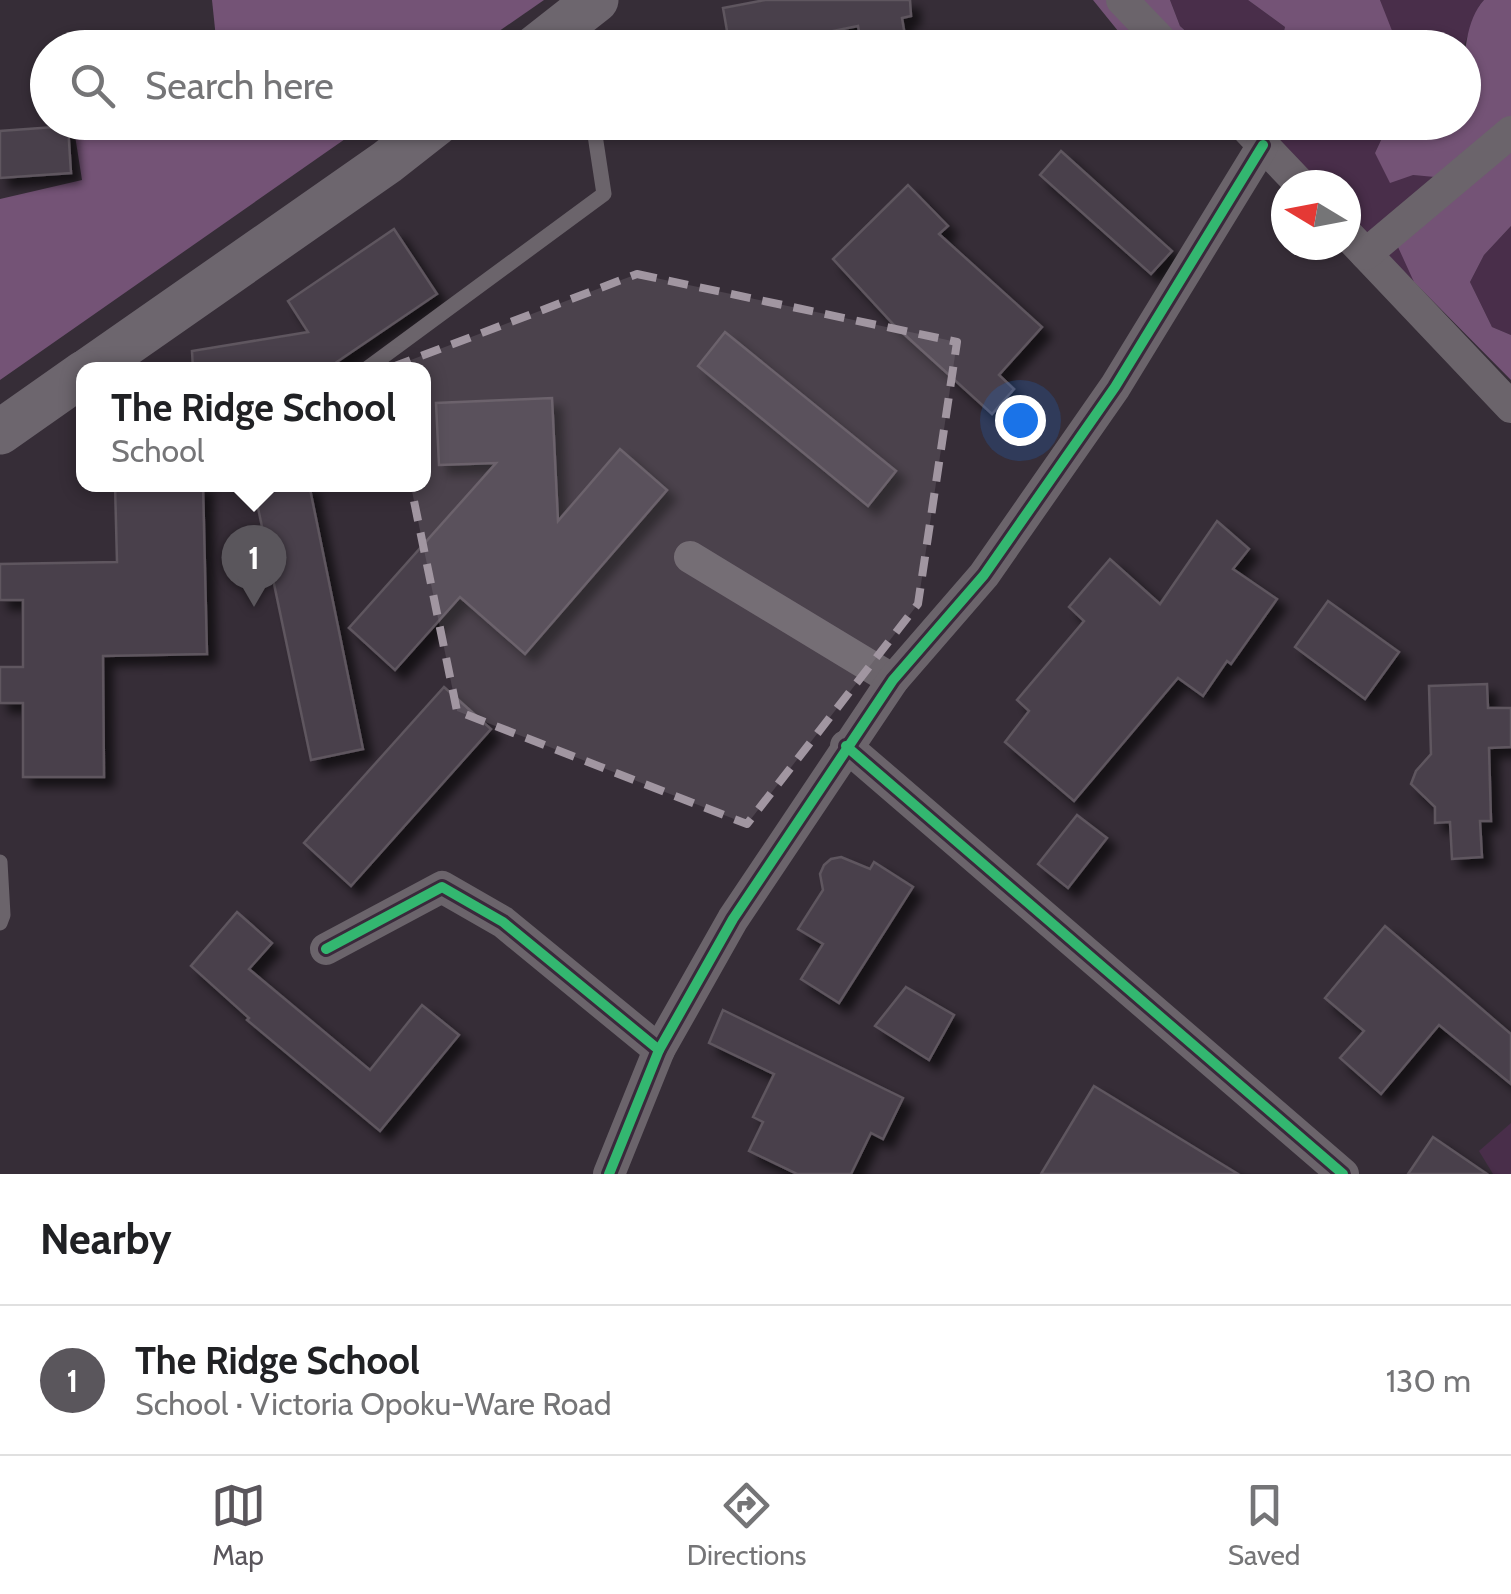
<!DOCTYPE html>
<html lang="en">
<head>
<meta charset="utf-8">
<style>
	:root { --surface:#fff; --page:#f6f6f6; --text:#202124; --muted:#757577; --line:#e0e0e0; --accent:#5a565c }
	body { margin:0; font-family:Cabin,sans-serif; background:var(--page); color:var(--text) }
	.compass { position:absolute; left:1271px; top:170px; width:90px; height:90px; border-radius:50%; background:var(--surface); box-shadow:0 2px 8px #0004; rotate:280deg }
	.you { position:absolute; left:1020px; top:420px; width:35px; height:35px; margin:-25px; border:8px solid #fff; border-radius:50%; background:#1a73e8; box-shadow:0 0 0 15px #1a73e833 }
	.badge { display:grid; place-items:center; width:65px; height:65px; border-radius:50%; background:var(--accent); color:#fff; font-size:32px; font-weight:700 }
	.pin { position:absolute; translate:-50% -82px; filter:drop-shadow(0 2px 5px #0008) }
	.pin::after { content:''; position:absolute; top:52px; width:35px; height:30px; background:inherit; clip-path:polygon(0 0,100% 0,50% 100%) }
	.popup { position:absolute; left:76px; top:362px; width:355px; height:130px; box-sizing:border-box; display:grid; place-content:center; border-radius:20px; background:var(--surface); filter:drop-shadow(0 2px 8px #0005); font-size:32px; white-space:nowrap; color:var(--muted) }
	.popup b { font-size:38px; color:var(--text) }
	.popup::after { content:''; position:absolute; left:50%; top:100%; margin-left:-20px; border:20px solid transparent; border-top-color:var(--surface) }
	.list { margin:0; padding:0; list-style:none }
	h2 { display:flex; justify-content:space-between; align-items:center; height:130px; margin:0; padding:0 40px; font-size:42px }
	h2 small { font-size:32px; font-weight:400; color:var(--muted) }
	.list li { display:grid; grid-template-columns:65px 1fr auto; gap:30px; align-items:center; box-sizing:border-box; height:150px; padding:0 40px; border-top:2px solid var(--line) }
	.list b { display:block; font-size:38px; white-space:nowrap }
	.list p { margin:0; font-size:32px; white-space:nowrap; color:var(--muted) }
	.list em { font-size:32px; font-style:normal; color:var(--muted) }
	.icon { flex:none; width:55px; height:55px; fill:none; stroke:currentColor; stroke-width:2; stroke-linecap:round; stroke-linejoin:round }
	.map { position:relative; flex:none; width:1511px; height:1174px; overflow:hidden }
	.search { position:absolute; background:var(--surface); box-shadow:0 2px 8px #0004; left:30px; right:30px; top:30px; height:110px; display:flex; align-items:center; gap:25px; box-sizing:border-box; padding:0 35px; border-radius:55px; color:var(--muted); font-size:38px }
	.sheet { height:280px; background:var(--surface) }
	nav { display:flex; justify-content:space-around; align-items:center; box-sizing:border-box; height:140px; border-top:2px solid var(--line); background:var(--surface); font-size:28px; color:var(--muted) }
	nav a { display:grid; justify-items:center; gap:5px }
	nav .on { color:var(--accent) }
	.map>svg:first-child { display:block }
	.green { fill:#492e4a }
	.forest { fill:#745376 }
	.building { fill:#4a414b; stroke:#5e565f; stroke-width:2.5; filter:url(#shadow) }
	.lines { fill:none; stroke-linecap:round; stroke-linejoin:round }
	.service { stroke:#6b646b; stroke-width:15 }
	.minor { stroke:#6b646b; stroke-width:32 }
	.secondary { stroke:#6d666e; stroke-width:45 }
	.cycleway-casing { stroke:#3a293b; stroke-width:16 }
	.cycleway { stroke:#33b770; stroke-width:10 }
	.marked { fill:#a196a1; fill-opacity:0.2; stroke:#a196a1; stroke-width:8; stroke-dasharray:20 12; stroke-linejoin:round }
</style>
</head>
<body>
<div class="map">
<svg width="1511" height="1174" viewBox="0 0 1511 1174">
	<defs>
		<filter id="shadow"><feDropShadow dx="9" dy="9" stdDeviation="5" flood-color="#0009"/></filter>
	</defs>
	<rect width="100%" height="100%" fill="#362d37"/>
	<g class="green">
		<polygon points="1170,0 1248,0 1285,27 1280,47 1203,47 1180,26"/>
		<polygon points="1380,0 1484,0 1479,6 1463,48 1397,47"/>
		<polygon points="1324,123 1389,123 1375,153 1413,175 1436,176 1414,282 1346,211 1346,185 1321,185 1271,133"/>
		<polygon points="1511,226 1511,335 1492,327 1470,282 1484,255"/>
		<polygon points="1511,1123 1511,1174 1493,1174 1479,1151"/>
	</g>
	<g class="forest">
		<polygon points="212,0 544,0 476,47 217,48"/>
		<polygon points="1093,0 1170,0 1180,26 1203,47 1131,47"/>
		<polygon points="1248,0 1380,0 1398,46 1280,47 1285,27"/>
		<path d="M1484 0H1511V226L1484 255 1470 282 1492 327 1511 335V380L1414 282 1398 247 1435 177 1413 175 1390 183 1375 153 1389 123 1464 122C1464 86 1459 27 1484 0Z"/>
		<polygon points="73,123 73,122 368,123 0,380 0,199 82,180"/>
	</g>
	<g class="building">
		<polygon points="765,0 910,0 911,16 902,18 907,48 862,48 858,26 769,44 770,48 730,48 723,8"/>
		<polygon points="68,126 71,173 0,178 0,131"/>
		<polygon points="1061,151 1172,251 1151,274 1040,175"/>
		<polygon points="908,185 948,226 939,234 1042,327 999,375 1014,389 992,414 894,325 833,259"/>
		<polygon points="394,229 437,294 325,370 193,370 192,351 308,332 288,301"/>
		<polygon points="725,332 896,471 868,506 698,366"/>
		<polygon points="552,398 558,521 620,449 667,490 525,654 460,597 395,670 349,628 496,463 439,465 436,403"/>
		<polygon points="115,484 203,484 207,654 103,656 104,777 23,777 23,703 0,703 0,667 23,667 23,600 0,600 0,564 117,562"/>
		<polygon points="253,484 309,484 363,749 311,760"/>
		<polygon points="1217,521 1249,549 1233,569 1277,599 1231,664 1227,661 1203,696 1178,678 1074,801 1005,742 1029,711 1017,700 1084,621 1069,607 1110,559 1160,604"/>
		<polygon points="1328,601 1399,652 1365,699 1295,647"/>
		<polygon points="1487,684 1488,708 1511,708 1511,747 1489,748 1491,821 1480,821 1482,857 1452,859 1450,822 1435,823 1435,807 1411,784 1416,771 1431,754 1429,686"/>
		<polygon points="444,687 491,729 351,886 304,843"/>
		<polygon points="1077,815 1107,838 1068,888 1038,864"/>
		<polygon points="841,857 870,869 874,862 913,887 839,1003 801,979 823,944 798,929 823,890 820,874 824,865 831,859"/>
		<polygon points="237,912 272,943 249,969 370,1070 422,1005 459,1035 380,1131 247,1020 249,1018 191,966"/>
		<polygon points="1385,926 1511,1034 1511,1084 1439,1025 1381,1094 1340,1058 1364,1031 1325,998"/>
		<polygon points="906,987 954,1015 929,1060 875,1026"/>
		<polygon points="723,1010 903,1098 883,1139 871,1133 851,1174 797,1174 749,1151 763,1122 753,1117 774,1074 709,1043"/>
		<polygon points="1094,1086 1238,1174 1041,1174"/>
		<polygon points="1433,1137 1487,1174 1408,1174"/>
	</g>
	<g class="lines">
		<g class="service">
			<polyline points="365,370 604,194 593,122"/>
			<polyline points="0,862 3,915 0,923"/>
		</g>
		<g class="minor">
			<polyline points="1122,0 1168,48"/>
			<polyline points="1241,122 1301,185"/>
			<polyline points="1346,233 1511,407"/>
			<polyline points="1366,254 1511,132"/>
			<polyline points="690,557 893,680"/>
			<polyline points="846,746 1343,1174"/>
			<polyline points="326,949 442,887 503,922 659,1050"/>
			<polyline points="609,1174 659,1050 733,919 893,680 984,575 1115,387 1263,145"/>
		</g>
		<g class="secondary">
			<polyline points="535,48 596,0"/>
			<polyline points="89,370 387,162 438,122"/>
			<polyline points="0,432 84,373"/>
		</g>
		<defs>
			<g id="cycleway">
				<polyline points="846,746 1343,1174"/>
				<polyline points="326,949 442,887 503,922 659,1050"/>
				<polyline points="609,1174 659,1050 733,919 893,680 984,575 1115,387 1263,145"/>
			</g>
		</defs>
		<use href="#cycleway" class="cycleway-casing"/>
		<use href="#cycleway" class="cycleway"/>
	</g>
	<path class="marked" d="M637 274 957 342 918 604 747 824 457 711 387 369Z"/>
</svg>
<svg class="compass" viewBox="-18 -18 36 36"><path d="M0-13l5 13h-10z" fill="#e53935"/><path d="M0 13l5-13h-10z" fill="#757577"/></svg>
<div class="you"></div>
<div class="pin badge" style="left:254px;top:607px">1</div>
<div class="popup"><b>The Ridge School</b>School</div>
<div class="search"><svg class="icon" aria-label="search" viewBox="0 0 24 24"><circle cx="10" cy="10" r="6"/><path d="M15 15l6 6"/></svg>Search here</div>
</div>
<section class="sheet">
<h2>Nearby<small></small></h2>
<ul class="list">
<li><span class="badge">1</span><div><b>The Ridge School</b><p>School · Victoria Opoku-Ware Road</p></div><em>130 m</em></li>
</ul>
</section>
<nav>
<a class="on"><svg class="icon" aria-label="map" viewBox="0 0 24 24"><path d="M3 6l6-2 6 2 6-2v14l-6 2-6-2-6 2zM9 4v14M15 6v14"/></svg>Map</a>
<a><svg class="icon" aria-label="directions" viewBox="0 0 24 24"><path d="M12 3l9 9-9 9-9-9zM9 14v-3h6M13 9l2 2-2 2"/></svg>Directions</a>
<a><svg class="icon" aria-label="saved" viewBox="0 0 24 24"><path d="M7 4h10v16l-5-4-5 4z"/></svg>Saved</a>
</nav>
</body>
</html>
